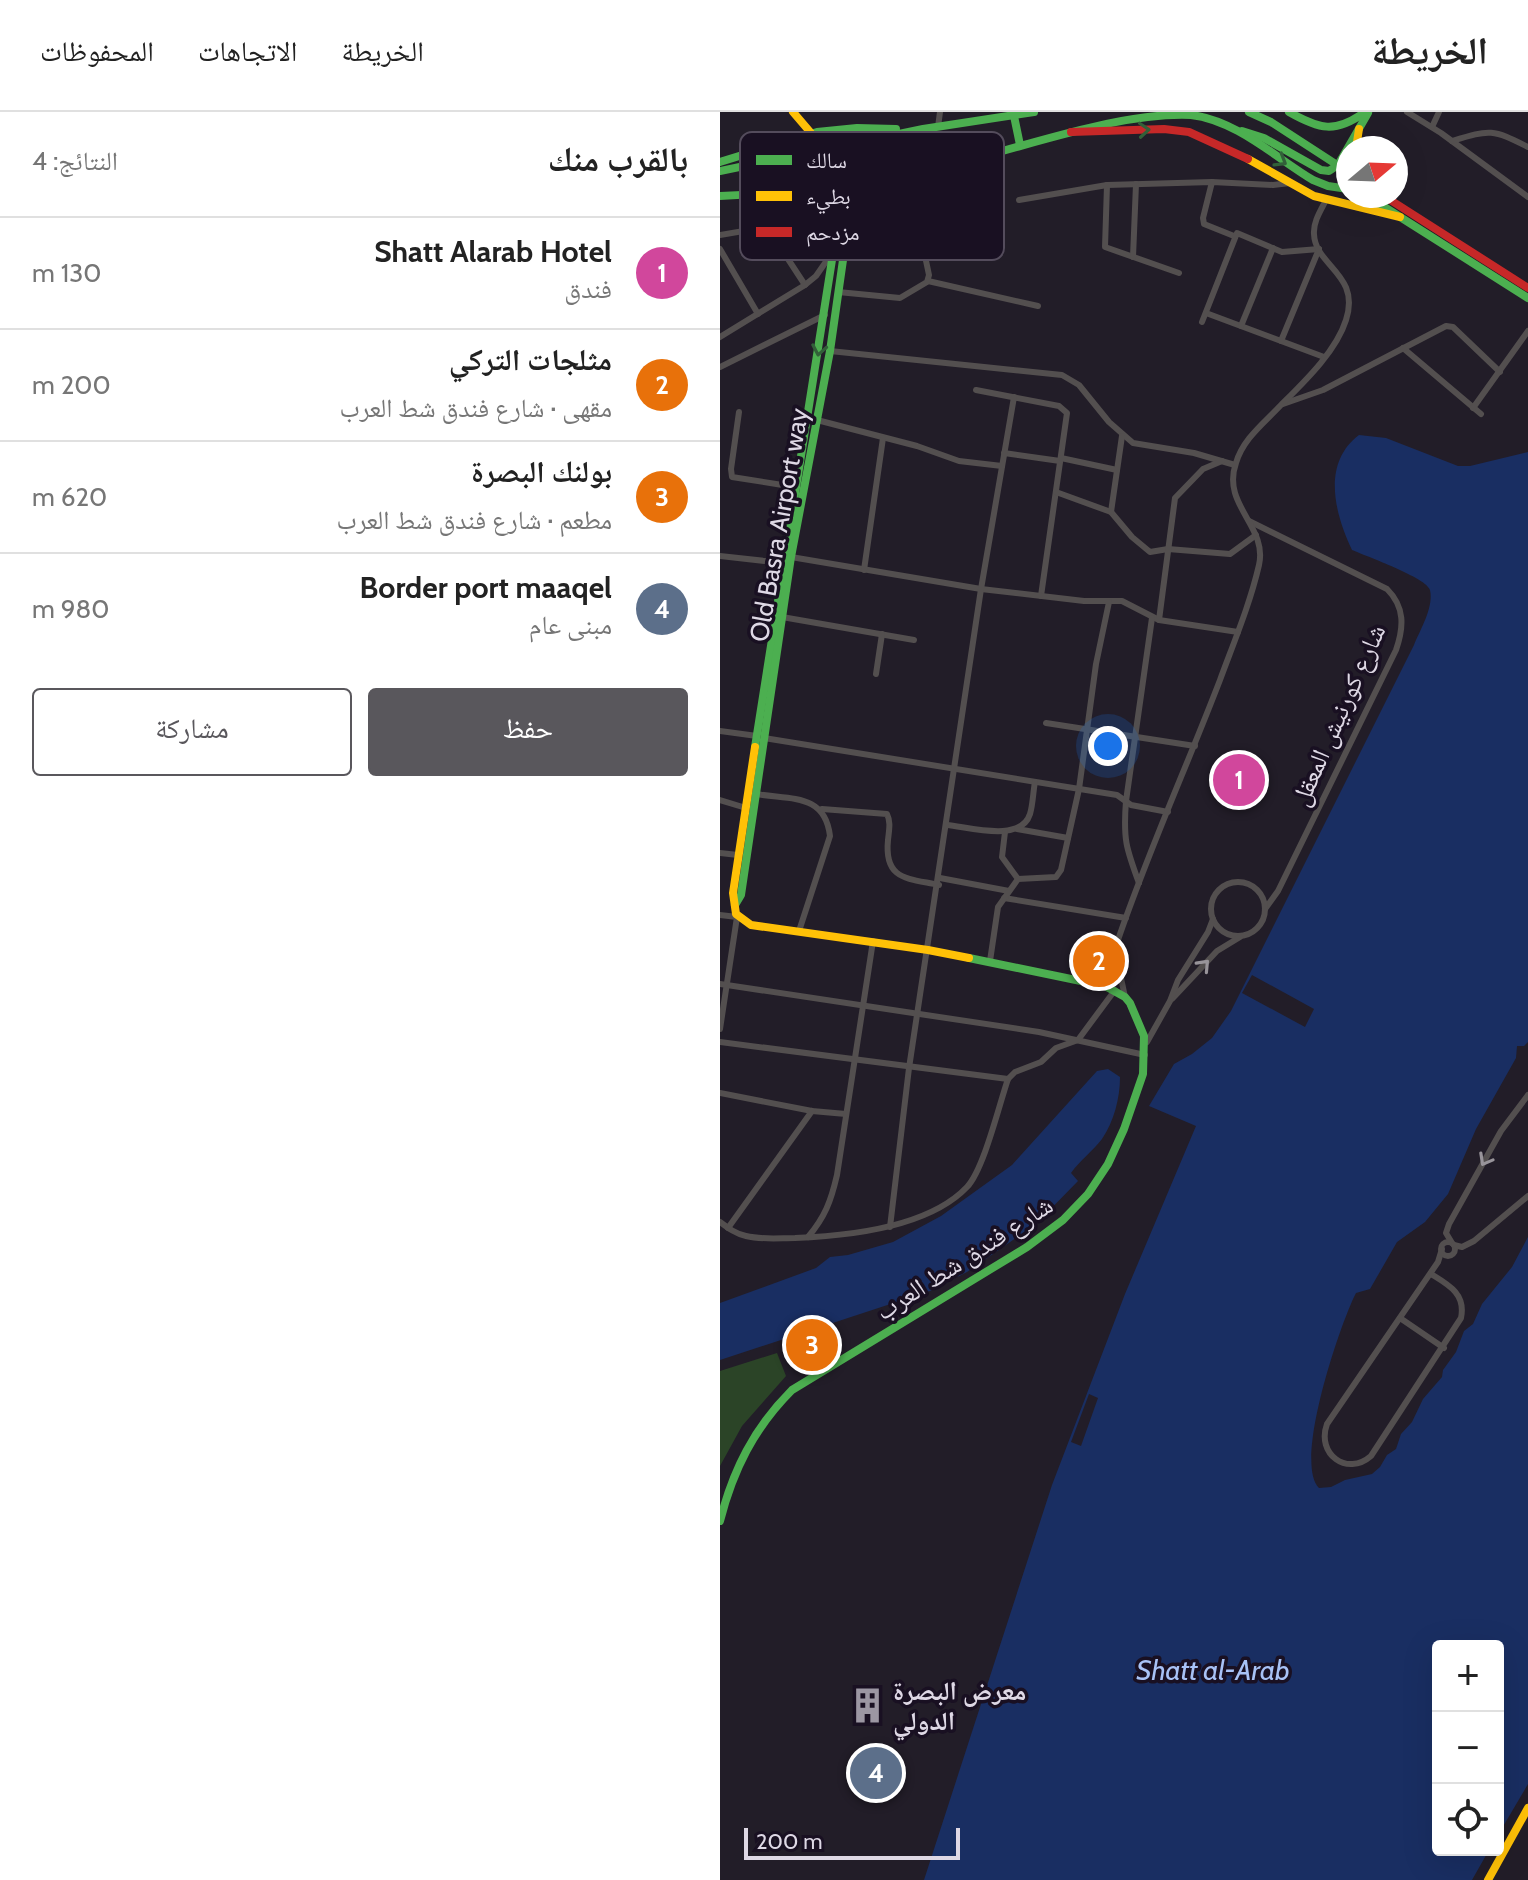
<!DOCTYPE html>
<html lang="ar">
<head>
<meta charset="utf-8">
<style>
	:root { --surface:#fff; --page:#f2f2f2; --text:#222; --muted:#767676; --line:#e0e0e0; --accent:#59575c }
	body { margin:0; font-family:Cabin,"Noto Naskh Arabic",sans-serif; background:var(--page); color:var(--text); direction:rtl }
	.controls { position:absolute; right:24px; bottom:24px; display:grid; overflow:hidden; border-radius:8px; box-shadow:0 8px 32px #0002 }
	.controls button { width:72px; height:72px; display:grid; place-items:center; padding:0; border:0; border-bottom:2px solid var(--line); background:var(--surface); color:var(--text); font:40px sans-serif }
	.compass { position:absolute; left:616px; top:24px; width:72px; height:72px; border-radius:50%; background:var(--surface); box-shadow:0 8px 32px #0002; rotate:71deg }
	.scale { position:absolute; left:24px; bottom:20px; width:216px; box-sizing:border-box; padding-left:8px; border:4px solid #ded8e5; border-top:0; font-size:22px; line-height:28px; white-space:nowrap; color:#ded8e5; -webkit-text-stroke:6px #191022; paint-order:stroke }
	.you { position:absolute; left:388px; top:634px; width:28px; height:28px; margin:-20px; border:6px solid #fff; border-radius:50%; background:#1a73e8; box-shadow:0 0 0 12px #1a73e833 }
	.badge { display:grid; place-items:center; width:52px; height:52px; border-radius:50%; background:var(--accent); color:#fff; font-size:26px; font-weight:700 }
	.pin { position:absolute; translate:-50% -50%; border:4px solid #fff; box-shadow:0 2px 8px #0006 }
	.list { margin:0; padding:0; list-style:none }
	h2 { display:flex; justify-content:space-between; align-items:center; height:104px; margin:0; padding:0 32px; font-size:34px }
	h2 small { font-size:26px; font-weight:400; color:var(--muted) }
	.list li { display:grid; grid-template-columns:52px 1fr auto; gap:24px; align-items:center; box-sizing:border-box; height:112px; padding:0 32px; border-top:2px solid var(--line) }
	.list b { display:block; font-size:30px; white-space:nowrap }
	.list p { margin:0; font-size:26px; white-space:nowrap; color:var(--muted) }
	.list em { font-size:26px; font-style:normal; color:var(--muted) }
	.actions { display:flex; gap:16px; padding:24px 32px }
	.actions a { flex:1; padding:18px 0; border:2px solid var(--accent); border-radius:8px; text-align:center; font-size:28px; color:var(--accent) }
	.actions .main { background:var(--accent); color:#fff }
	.icon { flex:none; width:44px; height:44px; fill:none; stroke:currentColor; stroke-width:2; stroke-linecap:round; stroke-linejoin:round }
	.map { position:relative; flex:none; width:808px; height:1768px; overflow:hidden; direction:ltr }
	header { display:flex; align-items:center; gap:48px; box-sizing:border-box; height:112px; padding:0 40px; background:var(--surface); border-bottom:2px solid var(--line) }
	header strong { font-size:38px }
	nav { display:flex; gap:44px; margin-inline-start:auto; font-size:28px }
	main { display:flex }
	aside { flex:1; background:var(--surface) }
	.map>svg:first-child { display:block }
	.green { fill:#2b4427 }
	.water { fill:#192e62 }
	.pier { fill:#221d28 }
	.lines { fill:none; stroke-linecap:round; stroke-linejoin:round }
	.street { stroke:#534f4f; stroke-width:6 }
	.fast { stroke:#4caf50; stroke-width:8 }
	.slow { stroke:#ffc107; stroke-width:8 }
	.jam { stroke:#c62828; stroke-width:8 }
	.oneway { stroke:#326039 }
	.oneway2 { stroke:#98949a }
	.labels { text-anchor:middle; stroke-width:7; stroke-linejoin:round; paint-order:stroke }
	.street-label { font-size:26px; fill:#ded8e5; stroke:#191022 }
	.poi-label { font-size:26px; font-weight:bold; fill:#ded8e5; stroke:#191022; text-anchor:start }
	.water-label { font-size:28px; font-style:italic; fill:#a8c2f6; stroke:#191022 }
	.key { fill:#191022; stroke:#544c5c; stroke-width:2 }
	.key-label { font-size:22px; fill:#ded8e5 }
</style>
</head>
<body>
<header>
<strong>الخريطة</strong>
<nav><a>الخريطة</a><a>الاتجاهات</a><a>المحفوظات</a></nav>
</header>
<main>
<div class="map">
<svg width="808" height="1768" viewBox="0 0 808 1768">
	<rect width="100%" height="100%" fill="#221d28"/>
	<polygon class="green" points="57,1241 66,1264 22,1314 0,1354 0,1259"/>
	<g class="water">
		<path d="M639 323 666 326 738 354H750L808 340V930L804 934H797L796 946 756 1017 728 1082 705 1110 677 1130 650 1177 636 1181C620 1212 573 1351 599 1376L611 1375 625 1368 652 1362 660 1355 667 1343 676 1337 681 1322 692 1310 703 1287 722 1265 723 1258 736 1240 744 1219 753 1212 762 1192 792 1155 808 1125V1672L778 1723V1534H718V1738H769L752 1768H204L332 1373 405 1182 476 1014 429 994 454 952 472 942 492 926 511 899 694 533C700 518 714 495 710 478 707 466 646 444 632 438 614 400 602 351 639 323Z"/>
		<path d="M388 957 400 965C400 986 394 1009 382 1027 373 1039 360 1048 351 1061L358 1069 316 1112 247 1160 210 1179 0 1248V1191L96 1156 110 1145 128 1143 173 1130 221 1104 292 1053 377 959Z"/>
	</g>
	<g class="pier">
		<polygon points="532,863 594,897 585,915 522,881"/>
		<polygon points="369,1282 378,1286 361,1334 351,1330"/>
	</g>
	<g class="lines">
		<g class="street">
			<polyline points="687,0 721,21 808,85"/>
			<polyline points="218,15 220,0"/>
			<polyline points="712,15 719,0"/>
			<path d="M732 29C771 17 772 17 808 35"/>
			<polyline points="492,70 483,106 484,112 514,124"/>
			<polyline points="387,73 385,135 459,161"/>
			<polyline points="299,88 387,73 492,70 553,73 570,71"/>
			<polyline points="0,123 47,115 85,173"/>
			<polyline points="0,137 38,202"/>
			<polyline points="413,145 416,72"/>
			<polyline points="208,169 318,194"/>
			<polyline points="118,180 180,186 207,170 209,163 201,125 207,106"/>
			<polyline points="486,201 604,245"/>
			<polyline points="482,210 517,121 562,140 599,137"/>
			<polyline points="521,214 553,136"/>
			<polyline points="0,225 85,173 96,164 112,141"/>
			<polyline points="561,229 599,137"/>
			<polyline points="683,236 761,302"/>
			<polyline points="110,239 342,263 359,273 389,310 413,331 474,341 515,353"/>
			<polyline points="0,255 105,203"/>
			<polyline points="256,278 339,294 347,301 321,484"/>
			<polyline points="563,292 603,278 726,214 733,215 780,260"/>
			<polyline points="753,296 808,219"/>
			<polyline points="19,300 11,357 12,365 75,375"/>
			<polyline points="97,308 197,334 239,349 282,354"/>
			<polyline points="284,341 340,349"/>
			<polyline points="341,346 397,358"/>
			<polyline points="336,380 391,400 412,425 430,440 448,437 510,442 536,423"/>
			<polyline points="391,400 402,324"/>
			<path d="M529 409 667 477C685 495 684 515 676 538L558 779 545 797"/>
			<polyline points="0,444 63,451"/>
			<polyline points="71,445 261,477 364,489 402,489 439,508 518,520"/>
			<polyline points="144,458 163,326"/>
			<polyline points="62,505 194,528"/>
			<polyline points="439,508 455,386 483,357 502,349"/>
			<polyline points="156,562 162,522"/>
			<polyline points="326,611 475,634"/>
			<polyline points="0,619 37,624"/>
			<polyline points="44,626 397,683 411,693 448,700"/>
			<path d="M36 682C71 688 105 681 110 724L79 819"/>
			<polyline points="0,688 26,696"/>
			<path d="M102 697 167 702C171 710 169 718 168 728 164 768 187 766 219 773"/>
			<path d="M227 713C249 715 301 731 310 702 313 692 313 680 315 670"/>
			<polyline points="297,717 348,726"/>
			<polyline points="285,720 282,745 298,767"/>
			<polyline points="0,741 18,743"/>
			<polyline points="220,766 289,779"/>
			<circle cx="518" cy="797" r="27"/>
			<path d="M419 771C406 736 403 727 406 689L432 506"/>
			<polyline points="284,786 406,806"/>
			<polyline points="0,803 17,805 0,917"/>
			<polyline points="270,849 278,795 298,767 336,765 341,758 359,677 376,552 389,490"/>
			<polyline points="0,872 319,920 425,943"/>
			<path d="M405 885 397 847 398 828C428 740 467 654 500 568 514 530 530 492 539 453 548 414 501 393 516 351 523 327 543 312 560 294 583 271 616 240 626 208 641 162 595 154 594 122 593 110 601 98 606 88"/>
			<polyline points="452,887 497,839 520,825"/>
			<polyline points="0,930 288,967"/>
			<polyline points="427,930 450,889 458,868 488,820 493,807"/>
			<polyline points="0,981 92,999 126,1002"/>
			<path d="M0 1110C8 1116 16 1122 26 1124 42 1128 59 1126 75 1126 128 1124 208 1116 247 1075 264 1057 279 993 288 967L295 960 321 950 336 936 358 928 395 878"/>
			<polyline points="170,1115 189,956 261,477 294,285"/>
			<polyline points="8,1116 92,999"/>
			<path d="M88 1125C105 1105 111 1089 117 1063L153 829"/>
			<circle cx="728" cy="1137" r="7"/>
			<polyline points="732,1131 726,1121 729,1112 781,1019 808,983"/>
			<polyline points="734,1133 742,1135 754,1129 808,1084"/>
			<path d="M711 1162C729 1173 746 1182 741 1206L651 1344C627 1365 596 1342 607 1312L718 1150 722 1137"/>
			<polyline points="680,1206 724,1236"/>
		</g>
		<g class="fast">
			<polyline points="529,0 551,10 628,60"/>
			<path d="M569 0C599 17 615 22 645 0"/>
			<polyline points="294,4 300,33"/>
			<polyline points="522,19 544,26 601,58 609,59 618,53"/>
			<polyline points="52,48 55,80"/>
			<polyline points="0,50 97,20 137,16 176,17"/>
			<polyline points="618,53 648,1"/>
			<polyline points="0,59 203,17 314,0"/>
			<path d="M0 84C80 81 174 65 252 47 317 31 403 0 471 3 516 8 556 46 593 68L608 74 628 77"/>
			<polyline points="647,84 808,186"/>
			<path d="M35 635 112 148C111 103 94 95 55 80"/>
			<polyline points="15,793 21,783 71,445 110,239 126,127 139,95 181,61"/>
			<path d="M0 1409C13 1358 34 1316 72 1278L307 1135 343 1108 368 1082 388 1052 404 1017 423 962 424 924 410 891 405 885 385 874 249 846"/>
		</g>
		<g class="slow">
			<polyline points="73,0 91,21"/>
			<polyline points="636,36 639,17"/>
			<polyline points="528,47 594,84 680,105"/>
			<polyline points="35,635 13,781 16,802 31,813 208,838 249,846"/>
			<polyline points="768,1768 808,1696"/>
		</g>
		<g class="jam">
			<polyline points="351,20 444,17 469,20 528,47"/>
			<polyline points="664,84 808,176"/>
		</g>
	</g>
	<defs><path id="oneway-chevron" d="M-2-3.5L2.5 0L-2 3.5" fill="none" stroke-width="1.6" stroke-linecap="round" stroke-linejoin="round" transform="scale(2)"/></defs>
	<g class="oneway">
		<use href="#oneway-chevron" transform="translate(424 18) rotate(-4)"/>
		<use href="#oneway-chevron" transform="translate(561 49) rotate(31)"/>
		<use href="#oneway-chevron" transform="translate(99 238) rotate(100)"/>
	</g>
	<g class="oneway2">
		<use href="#oneway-chevron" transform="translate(484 853) rotate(-47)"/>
		<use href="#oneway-chevron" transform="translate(765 1048) rotate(119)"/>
	</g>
	<defs>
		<symbol id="building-bare" viewBox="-9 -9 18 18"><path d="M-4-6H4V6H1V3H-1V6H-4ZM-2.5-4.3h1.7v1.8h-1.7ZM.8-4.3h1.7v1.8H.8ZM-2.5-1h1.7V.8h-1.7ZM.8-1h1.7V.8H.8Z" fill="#9c97a3" stroke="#191022" stroke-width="2.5" paint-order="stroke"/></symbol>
	</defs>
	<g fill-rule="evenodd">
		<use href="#building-bare" x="122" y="1568" width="51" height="51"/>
	</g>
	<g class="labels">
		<g class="street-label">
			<text transform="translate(59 413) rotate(-80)" y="9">Old Basra Airport way</text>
			<text transform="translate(618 603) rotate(-66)" y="9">شارع كورنيش المعقل</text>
			<text transform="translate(244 1146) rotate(-33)" y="9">شارع فندق شط العرب</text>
		</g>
		<g class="poi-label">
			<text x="173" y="1588">معرض البصرة<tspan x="173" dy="30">الدولي</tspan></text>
		</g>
		<g class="water-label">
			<text x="493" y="1568">Shatt al-Arab</text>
		</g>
	</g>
	<rect x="20" y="20" width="264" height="128" rx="12" class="key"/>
	<rect x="36" y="43" width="36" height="10" fill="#4caf50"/>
	<rect x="36" y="79" width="36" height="10" fill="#ffc107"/>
	<rect x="36" y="115" width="36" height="10" fill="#c62828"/>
	<g class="key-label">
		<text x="86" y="56">سالك</text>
		<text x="86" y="92">بطيء</text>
		<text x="86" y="128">مزدحم</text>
	</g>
</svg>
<div class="controls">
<button>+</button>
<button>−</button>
<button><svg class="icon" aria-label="locate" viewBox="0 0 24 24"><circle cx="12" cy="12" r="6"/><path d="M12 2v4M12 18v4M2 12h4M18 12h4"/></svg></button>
</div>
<svg class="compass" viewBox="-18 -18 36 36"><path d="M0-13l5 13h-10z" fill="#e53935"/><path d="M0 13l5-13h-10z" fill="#767676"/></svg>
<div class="scale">200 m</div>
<div class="you"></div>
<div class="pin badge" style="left:519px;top:668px;background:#d1479c">1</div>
<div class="pin badge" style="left:379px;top:849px;background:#e8710a">2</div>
<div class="pin badge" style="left:92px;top:1233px;background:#e8710a">3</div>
<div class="pin badge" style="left:156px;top:1661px;background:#5c6f8a">4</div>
</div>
<aside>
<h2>بالقرب منك<small>النتائج: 4</small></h2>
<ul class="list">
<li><span class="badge" style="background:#d1479c">1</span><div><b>Shatt Alarab Hotel</b><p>فندق</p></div><em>130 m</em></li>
<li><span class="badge" style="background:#e8710a">2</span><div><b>مثلجات التركي</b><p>مقهى · شارع فندق شط العرب</p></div><em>200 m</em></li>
<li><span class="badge" style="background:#e8710a">3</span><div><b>بولنك البصرة</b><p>مطعم · شارع فندق شط العرب</p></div><em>620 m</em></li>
<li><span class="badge" style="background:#5c6f8a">4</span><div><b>Border port maaqel</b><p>مبنى عام</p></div><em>980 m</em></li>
</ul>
<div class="actions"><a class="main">حفظ</a><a>مشاركة</a></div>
</aside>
</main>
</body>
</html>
